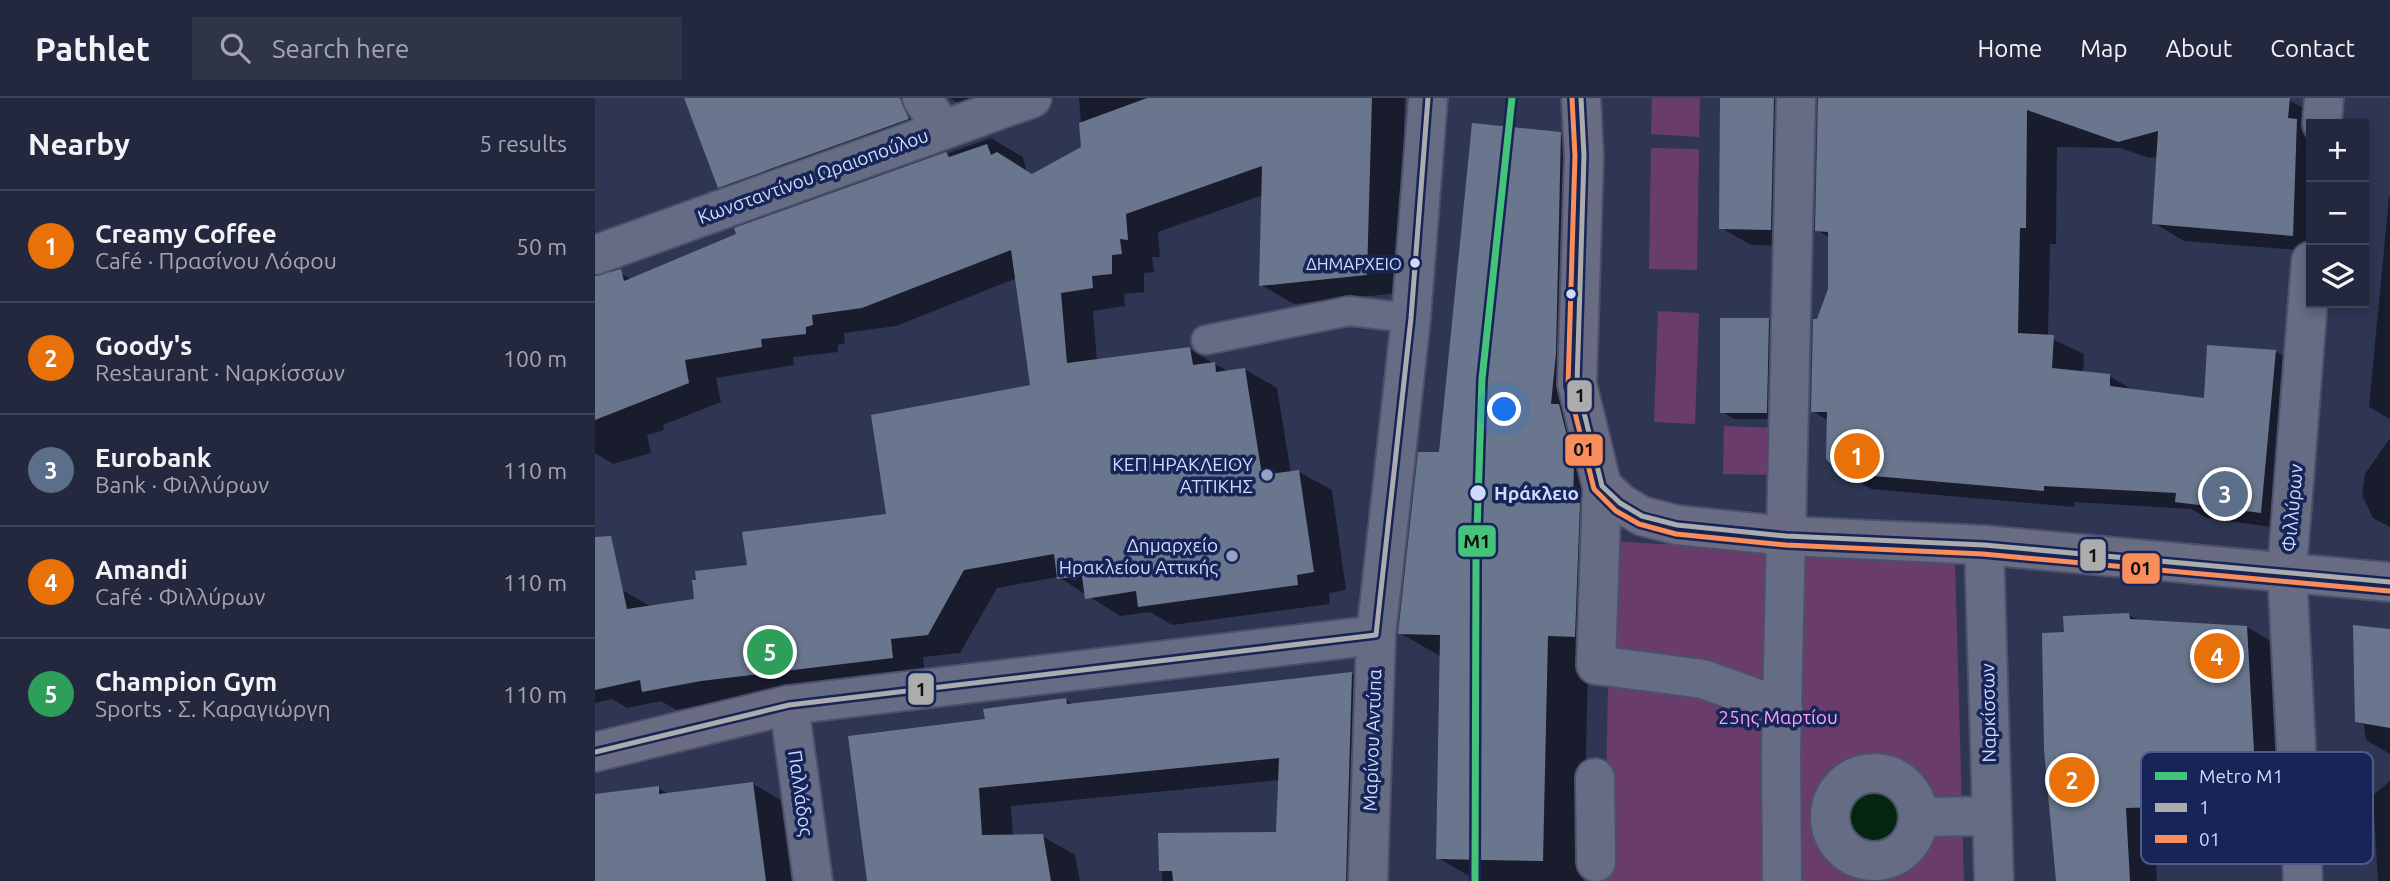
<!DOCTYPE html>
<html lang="en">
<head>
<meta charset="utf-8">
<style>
	:root { --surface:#23283e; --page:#2f3449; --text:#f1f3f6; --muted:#a3a6b0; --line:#404458; --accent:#8bbbb9 }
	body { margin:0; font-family:Ubuntu,sans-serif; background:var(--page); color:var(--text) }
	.controls { position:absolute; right:21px; top:21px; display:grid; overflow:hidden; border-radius:0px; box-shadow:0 4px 10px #0003 }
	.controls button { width:63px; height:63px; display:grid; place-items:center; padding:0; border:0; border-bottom:2px solid var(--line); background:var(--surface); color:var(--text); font:35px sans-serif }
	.you { position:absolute; left:910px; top:312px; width:24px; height:24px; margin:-18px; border:5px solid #fff; border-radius:50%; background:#1a73e8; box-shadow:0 0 0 10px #1a73e833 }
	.badge { display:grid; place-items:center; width:46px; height:46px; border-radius:50%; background:var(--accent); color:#fff; font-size:23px; font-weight:700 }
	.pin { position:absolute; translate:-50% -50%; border:4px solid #fff; box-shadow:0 2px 7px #0006 }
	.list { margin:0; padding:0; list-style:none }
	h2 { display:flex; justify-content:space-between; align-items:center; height:91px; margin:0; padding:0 28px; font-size:30px }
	h2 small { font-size:23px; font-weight:400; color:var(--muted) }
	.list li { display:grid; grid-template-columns:46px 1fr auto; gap:21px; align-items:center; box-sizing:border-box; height:112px; padding:0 28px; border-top:2px solid var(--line) }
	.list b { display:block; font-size:26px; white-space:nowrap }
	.list p { margin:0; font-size:23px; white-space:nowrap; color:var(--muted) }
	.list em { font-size:23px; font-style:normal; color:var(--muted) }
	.icon { flex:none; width:38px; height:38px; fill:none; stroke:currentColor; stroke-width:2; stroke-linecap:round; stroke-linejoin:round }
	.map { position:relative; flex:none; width:1795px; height:783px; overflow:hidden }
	header { display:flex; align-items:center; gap:42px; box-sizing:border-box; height:98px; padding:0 35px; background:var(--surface); border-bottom:2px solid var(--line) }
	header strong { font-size:33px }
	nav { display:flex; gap:38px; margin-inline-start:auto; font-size:24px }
	.search { width:490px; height:63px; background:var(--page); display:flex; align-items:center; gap:18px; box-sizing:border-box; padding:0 24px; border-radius:0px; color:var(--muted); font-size:26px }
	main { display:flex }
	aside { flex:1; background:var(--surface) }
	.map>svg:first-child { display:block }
	.green { fill:#6a3c6c }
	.water { fill:#042611 }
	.shadow { fill:#0007 }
	.building { fill:#69768d }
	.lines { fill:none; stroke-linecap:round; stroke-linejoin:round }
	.lane-casing { stroke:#4b516a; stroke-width:32 }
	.street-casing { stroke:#4b516a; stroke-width:42 }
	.secondary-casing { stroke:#4b516a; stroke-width:42 }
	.lane { stroke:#656c83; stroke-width:28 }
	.street { stroke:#656c83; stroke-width:38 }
	.secondary { stroke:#696c82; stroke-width:38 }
	.bus-1-casing { stroke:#172457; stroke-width:10 }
	.bus-2-casing { stroke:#172457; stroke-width:10 }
	.bus-1 { stroke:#acacac; stroke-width:5 }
	.bus-2 { stroke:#fa8e5a; stroke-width:5 }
	.metro-1-casing { stroke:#172457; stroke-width:12 }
	.metro-1 { stroke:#46c37a; stroke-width:7 }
	.bus-dot { fill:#cfdbfc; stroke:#172457; stroke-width:2.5 }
	.poi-dot { fill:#97a1c1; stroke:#172457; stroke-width:2.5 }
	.labels { text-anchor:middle; stroke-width:7; stroke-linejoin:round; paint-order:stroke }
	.bus-label { font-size:17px; fill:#cfdbfc; stroke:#172457; text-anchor:end }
	.street-label { font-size:19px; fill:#cfdbfc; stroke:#172457 }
	.poi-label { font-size:19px; fill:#cfdbfc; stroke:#172457; text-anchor:end }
	.stop-label { font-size:19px; font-weight:bold; fill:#cfdbfc; stroke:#172457; text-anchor:start }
	.park-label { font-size:19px; fill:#fba1f5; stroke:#172457 }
	.key { fill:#172457; stroke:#4e5b88; stroke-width:2 }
	.key-label { font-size:19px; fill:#cfdbfc }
	.line-badge { stroke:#172457; stroke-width:2.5 }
	.pale-badge-label { font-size:19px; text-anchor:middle; font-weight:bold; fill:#111 }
</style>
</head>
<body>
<header>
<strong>Pathlet</strong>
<div class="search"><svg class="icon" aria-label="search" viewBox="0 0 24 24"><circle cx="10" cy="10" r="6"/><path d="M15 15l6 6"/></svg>Search here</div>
<nav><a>Home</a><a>Map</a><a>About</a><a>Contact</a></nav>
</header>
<main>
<aside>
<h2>Nearby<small>5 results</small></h2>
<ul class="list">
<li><span class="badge" style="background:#e8710a">1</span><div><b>Creamy Coffee</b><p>Café · Πρασίνου Λόφου</p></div><em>50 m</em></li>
<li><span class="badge" style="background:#e8710a">2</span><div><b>Goody's</b><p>Restaurant · Ναρκίσσων</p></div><em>100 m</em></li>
<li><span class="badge" style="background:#5c6f8a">3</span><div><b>Eurobank</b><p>Bank · Φιλλύρων</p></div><em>110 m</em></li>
<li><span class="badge" style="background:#e8710a">4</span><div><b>Amandi</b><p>Café · Φιλλύρων</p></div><em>110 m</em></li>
<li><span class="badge" style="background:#2e9e5b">5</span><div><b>Champion Gym</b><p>Sports · Σ. Καραγιώργη</p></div><em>110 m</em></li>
</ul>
</aside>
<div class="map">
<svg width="1795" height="783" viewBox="0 0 1795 783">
	<rect width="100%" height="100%" fill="#2f3653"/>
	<g class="green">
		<polygon points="1057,0 1105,0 1104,39 1056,36"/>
		<polygon points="1056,50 1104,51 1102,172 1054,171"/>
		<polygon points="1063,213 1104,215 1100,326 1059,324"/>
		<polygon points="1129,328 1184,330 1183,377 1128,376"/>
		<polygon points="1016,443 1360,464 1369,783 1009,783"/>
	</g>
	<circle class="water" cx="1279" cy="717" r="27"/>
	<g class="shadow">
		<polygon points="89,0 348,0 337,22 157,107 125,88"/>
		<polygon points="355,0 461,0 391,23"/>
		<polygon points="484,0 810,0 804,195 699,206 666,187 668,97 563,134 565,159 557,159 559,174 549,175 549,194 529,196 530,208 498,213 502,263 594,251 634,274 649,271 682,290 696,375 704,374 737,392 751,492 734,495 735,506 577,527 555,514 525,518 463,479 402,490 365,555 328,559 330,578 139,601 81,612 66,603 32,610 17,601 0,605 0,497 27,492 57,509 101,502 154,468 293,418 437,289 422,180 301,228 249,235 250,245 243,247 243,254 198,259 199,267 121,280 126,304 68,327 69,332 52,337 56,355 18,366 0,355 0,186 26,176 36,181 143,137 141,131 396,40 428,59 431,72 439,77 488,50"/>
		<polygon points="1127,0 1218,0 1206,148 1156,147 1126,130"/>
		<polygon points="1225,0 1694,2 1724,19 1716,26 1716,153 1589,143 1559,125 1563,58 1554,60 1525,50 1462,49 1461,146 1455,146 1453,239 1489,256 1488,275 1514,278 1540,293 1610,302 1680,253 1710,271 1696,432 1612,420 1596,411 1479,404 1479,409 1276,391 1245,373 1234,323 1217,313 1223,222 1234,191 1235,140 1222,132"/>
		<polygon points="965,36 1005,59 988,783 883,783 843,760 845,558 805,535 846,356"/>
		<polygon points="1794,99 1795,99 1795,321 1774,309"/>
		<polygon points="1174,222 1186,230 1184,321 1139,321 1127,314"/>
		<polygon points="1795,340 1795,429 1778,420 1767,397 1770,376"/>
		<polygon points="1534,517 1545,523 1652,529 1681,546 1690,722 1560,726 1562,783 1463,783 1471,536"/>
		<polygon points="1795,533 1795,656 1771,642 1769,627 1762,623"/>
		<polygon points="757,576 789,595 784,783 567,783 565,737 682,736 684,682 416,708 418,738 447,738 480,757 485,783 274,783 392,623 471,602 479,607"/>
		<polygon points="1795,683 1795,783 1783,783 1779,715 1772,702"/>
		<polygon points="158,686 198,709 207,783 0,783 0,698 63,690 74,696"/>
	</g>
	<g class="building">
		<polygon points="89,0 305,0 314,21 123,90"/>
		<polygon points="552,0 777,0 772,177 664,188 667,68 531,116 533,142 525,141 527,156 517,157 517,176 497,178 498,190 466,195 472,265 595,249 598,267 620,264 621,274 650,270 667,377 704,372 719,474 702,477 703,487 543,509 541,493 490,501 487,478 462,481 459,456 369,472 333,537 296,541 298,560 106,583 47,594 45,582 0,592 0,439 16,438 32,511 99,501 97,482 101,482 100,473 152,467 147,434 291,416 276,317 435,287 416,152 267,210 217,217 218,227 211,229 211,236 166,241 167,249 90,262 94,285 0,322 0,178 26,171 29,183 141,136 139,130 351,54 354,59 392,46 396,57 402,54 437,76 486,49 484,25"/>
		<polygon points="1125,0 1179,0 1176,132 1124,131"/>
		<polygon points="1223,0 1695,0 1693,20 1702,21 1698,138 1557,126 1563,33 1523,44 1432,12 1431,130 1425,130 1423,235 1459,237 1457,270 1515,276 1515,288 1609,300 1612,247 1681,252 1666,415 1580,404 1581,395 1449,388 1449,393 1244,375 1231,361 1232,314 1216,314 1218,221 1222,221 1233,191 1233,134 1220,133"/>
		<polygon points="877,25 966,34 961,255 956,306 964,306 979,366 978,404 985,405 980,539 953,538 948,763 841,761 845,537 803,536 823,354 844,354"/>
		<polygon points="1125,220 1174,220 1172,315 1125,315"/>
		<polygon points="1534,515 1535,521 1652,528 1662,706 1531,710 1535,783 1461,783 1449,652 1447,535 1469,534 1468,518"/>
		<polygon points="1758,527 1795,531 1795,630 1760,624"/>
		<polygon points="757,574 751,783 578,783 577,773 564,773 563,735 681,734 684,660 384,690 387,737 448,736 456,783 272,783 253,638 390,621 388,611 471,600 472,606"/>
		<polygon points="158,684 171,783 0,783 0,696 64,688 64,696"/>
	</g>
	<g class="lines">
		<defs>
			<polyline id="lane" points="611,242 754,213 816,220"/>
			<g id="street">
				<polyline points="327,0 347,31"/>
				<polyline points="1727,26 1729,0"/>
				<polyline points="0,157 437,0"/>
				<polyline points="1007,388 1001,567 1108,581 1188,610"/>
				<polyline points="1389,447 1399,783"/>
				<circle cx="1279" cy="719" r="44"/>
				<polyline points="1000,680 1001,764"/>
				<polyline points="1324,719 1395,718"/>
				<polyline points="218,783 194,607 781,537"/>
				<polyline points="773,783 781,537 816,220 833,0"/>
				<polyline points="1187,783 1186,654 1201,0"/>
				<polyline points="1708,783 1692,473 1716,163"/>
			</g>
			<g id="secondary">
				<polyline points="986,0 989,58 982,286 1007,388 1025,405 1047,418 1082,427 1191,438 1389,447 1795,484"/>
				<polyline points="0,654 194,607"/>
			</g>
		</defs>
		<use href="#lane" class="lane-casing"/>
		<use href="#street" class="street-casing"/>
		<use href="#secondary" class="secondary-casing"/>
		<use href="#lane" class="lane"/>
		<use href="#street" class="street"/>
		<use href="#secondary" class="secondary"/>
		<defs>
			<g id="bus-1">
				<polyline points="986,0 989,58 982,286 1007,388 1025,405 1047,418 1082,427 1191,438 1389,447 1795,484"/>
				<polyline points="0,654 194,607 781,537 816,220 833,0"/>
			</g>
			<polyline id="bus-2" points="977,0 980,58 973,287 999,391 1021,413 1044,426 1081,436 1191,447 1388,456 1794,493"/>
		</defs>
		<use href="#bus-1" class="bus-1-casing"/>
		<use href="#bus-2" class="bus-2-casing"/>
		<use href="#bus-1" class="bus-1"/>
		<use href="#bus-2" class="bus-2"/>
		<defs>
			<polyline id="metro-1" points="880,783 881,464 887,281 917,0"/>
		</defs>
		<use href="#metro-1" class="metro-1-casing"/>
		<use href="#metro-1" class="metro-1"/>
	</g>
	<g class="bus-dot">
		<circle cx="820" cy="165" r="6"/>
		<circle cx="976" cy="196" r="6"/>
		<circle cx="883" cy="395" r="9"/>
	</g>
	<g class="poi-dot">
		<circle cx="672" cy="377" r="7"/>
		<circle cx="637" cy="458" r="7"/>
	</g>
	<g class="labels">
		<g class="bus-label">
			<text x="807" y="172">ΔΗΜΑΡΧΕΙΟ</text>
		</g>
		<g class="street-label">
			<text transform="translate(218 78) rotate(-20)" y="7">Κωνσταντίνου Ωραιοπούλου</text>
			<text transform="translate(1697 410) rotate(-85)" y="7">Φιλλύρων</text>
			<text transform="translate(1393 615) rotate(-91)" y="7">Ναρκίσσων</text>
			<text transform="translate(777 642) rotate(-88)" y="7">Μαρίνου Αντύπα</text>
			<text transform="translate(206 695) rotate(82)" y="7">Παλλάδος</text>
		</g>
		<g class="poi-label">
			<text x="658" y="373">ΚΕΠ ΗΡΑΚΛΕΙΟΥ<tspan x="658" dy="22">ΑΤΤΙΚΗΣ</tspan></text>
			<text x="623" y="454">Δημαρχείο<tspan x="623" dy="22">Ηρακλείου Αττικής</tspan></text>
		</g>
		<g class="stop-label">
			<text x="899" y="402">Ηράκλειο</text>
		</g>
		<g class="park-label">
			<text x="1183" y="626">25ης Μαρτίου</text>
		</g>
	</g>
	<rect x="1546" y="654" width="232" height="112" rx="10" class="key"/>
	<rect x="1560" y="674" width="32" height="8" fill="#46c37a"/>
	<rect x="1560" y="705" width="32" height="9" fill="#acacac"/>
	<rect x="1560" y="737" width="32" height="8" fill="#fa8e5a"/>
	<g class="key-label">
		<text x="1604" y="685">Metro Μ1</text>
		<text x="1604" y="716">1</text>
		<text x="1604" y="748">01</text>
	</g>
	<g class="line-badge">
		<rect x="971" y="281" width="27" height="34" rx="7" fill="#acacac"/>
		<rect x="969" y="335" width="40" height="34" rx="7" fill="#fa8e5a"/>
		<rect x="862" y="426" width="40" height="34" rx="7" fill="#46c37a"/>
		<rect x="1484" y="440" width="28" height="34" rx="7" fill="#acacac"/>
		<rect x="1526" y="454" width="40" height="33" rx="7" fill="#fa8e5a"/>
		<rect x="312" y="574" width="28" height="34" rx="7" fill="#acacac"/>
	</g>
	<g class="pale-badge-label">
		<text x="985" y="304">1</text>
		<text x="989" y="358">01</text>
		<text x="882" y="450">Μ1</text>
		<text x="1498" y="464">1</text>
		<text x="1546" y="477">01</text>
		<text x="326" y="598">1</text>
	</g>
</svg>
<div class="controls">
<button>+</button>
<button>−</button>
<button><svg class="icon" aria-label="layers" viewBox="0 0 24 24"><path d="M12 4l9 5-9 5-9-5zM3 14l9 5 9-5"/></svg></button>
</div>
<div class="you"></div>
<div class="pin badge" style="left:1262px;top:358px;background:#e8710a">1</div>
<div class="pin badge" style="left:1477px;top:682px;background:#e8710a">2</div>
<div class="pin badge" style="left:1630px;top:396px;background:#5c6f8a">3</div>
<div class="pin badge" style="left:1622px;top:558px;background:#e8710a">4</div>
<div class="pin badge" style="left:175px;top:554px;background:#2e9e5b">5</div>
</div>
</main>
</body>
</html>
